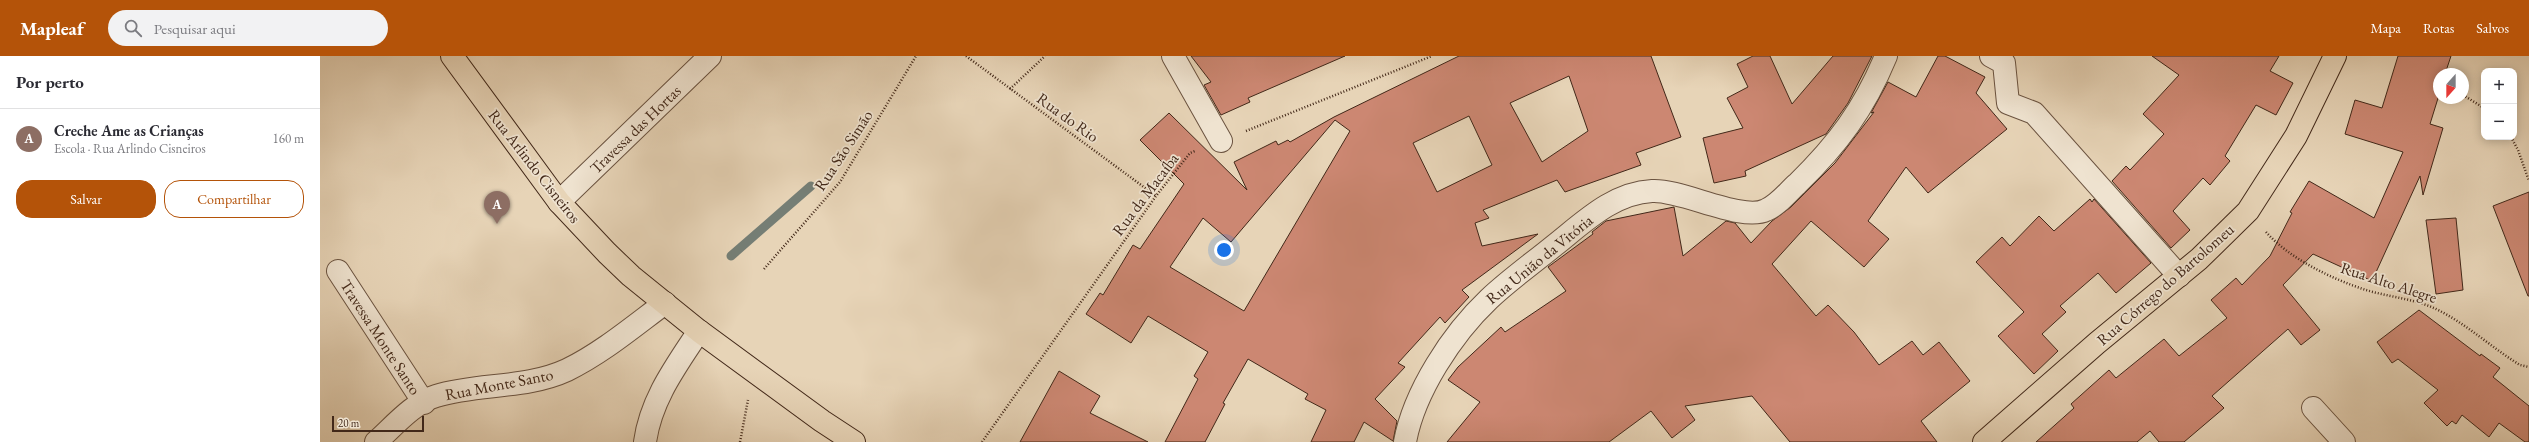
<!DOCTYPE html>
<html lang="pt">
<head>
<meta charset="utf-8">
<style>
	:root { --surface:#fff; --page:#f2f2f3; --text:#2b2b33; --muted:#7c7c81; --line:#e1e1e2; --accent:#b45309 }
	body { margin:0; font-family:"EB Garamond",serif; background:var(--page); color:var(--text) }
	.controls { position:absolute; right:12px; top:12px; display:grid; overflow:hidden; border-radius:8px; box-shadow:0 2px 10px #0003 }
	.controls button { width:36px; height:36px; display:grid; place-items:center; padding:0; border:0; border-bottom:1px solid var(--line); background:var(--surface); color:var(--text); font:20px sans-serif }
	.compass { position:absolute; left:2113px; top:12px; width:36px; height:36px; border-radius:50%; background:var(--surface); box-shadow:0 2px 10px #0003; rotate:201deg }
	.scale { position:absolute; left:12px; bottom:10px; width:92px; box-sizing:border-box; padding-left:4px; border:2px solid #422819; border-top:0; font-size:11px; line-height:14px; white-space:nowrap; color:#422819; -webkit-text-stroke:3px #efe3d0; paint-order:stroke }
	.you { position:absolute; left:904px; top:194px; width:14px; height:14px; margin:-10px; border:3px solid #fff; border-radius:50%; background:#1a73e8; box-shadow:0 0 0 6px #1a73e833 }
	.badge { display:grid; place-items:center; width:26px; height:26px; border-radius:50%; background:var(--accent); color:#fff; font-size:13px; font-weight:700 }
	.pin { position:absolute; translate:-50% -33px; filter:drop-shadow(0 1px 2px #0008) }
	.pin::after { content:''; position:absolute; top:21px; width:14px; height:12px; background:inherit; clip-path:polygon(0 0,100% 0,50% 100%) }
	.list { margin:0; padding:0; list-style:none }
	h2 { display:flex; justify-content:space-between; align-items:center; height:52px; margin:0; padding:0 16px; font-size:17px }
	h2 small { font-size:13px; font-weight:400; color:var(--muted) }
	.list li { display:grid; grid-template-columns:26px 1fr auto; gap:12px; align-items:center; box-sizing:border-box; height:60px; padding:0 16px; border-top:1px solid var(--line) }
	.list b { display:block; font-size:15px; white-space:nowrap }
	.list p { margin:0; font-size:13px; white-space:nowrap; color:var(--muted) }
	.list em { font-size:13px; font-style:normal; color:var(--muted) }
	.actions { display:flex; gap:8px; padding:12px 16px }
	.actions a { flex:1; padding:9px 0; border:1px solid var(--accent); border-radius:16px; text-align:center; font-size:14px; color:var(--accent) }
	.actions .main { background:var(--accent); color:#fff }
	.icon { flex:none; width:22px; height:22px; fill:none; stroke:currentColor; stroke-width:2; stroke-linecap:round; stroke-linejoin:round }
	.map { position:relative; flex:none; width:2209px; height:386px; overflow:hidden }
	header { display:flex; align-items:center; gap:24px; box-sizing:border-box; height:56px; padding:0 20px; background:var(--accent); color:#fff }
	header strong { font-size:19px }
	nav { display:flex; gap:22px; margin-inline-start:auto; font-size:14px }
	.search { width:280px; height:36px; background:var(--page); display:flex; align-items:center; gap:10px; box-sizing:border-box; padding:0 14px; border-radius:22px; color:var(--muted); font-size:15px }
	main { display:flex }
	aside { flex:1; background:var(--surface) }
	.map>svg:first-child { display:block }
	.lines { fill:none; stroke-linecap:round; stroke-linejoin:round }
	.stream { stroke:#757e75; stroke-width:9 }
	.building { fill:#cc8772; stroke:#422819; fill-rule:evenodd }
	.minor-casing { stroke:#6b5340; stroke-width:24 }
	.major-casing { stroke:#422819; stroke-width:24 }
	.path { stroke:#422819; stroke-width:2.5; stroke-dasharray:1 2; stroke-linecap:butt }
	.minor { stroke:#efe3d0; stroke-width:22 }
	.major { stroke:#e7d4b7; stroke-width:22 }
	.labels { text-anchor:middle; stroke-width:3.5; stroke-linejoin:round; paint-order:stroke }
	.street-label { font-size:16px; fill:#422819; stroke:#efe3d0 }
</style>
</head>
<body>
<header>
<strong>Mapleaf</strong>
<div class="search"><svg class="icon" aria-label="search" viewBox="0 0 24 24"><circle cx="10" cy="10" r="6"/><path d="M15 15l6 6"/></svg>Pesquisar aqui</div>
<nav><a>Mapa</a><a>Rotas</a><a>Salvos</a></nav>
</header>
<main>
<aside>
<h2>Por perto<small></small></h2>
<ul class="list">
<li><span class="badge" style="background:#8d6e63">A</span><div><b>Creche Ame as Crianças</b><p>Escola · Rua Arlindo Cisneiros</p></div><em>160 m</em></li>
</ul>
<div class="actions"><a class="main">Salvar</a><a>Compartilhar</a></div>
</aside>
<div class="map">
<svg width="2209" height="386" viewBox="0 0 2209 386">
	<rect width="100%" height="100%" fill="#e7d4b7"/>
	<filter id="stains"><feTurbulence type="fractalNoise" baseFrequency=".005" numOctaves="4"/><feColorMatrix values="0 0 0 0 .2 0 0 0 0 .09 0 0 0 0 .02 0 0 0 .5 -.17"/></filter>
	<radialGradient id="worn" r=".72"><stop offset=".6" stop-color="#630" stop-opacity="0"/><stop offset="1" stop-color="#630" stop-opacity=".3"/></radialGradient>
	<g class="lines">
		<polyline class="stream" points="411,200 491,130"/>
	</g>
	<g class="building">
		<polygon points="871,0 1025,0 928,42 930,46 901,59 884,29 891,26"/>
		<path d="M1139 0H1331L1361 81 1316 97 1321 109 1245 136 1237 124 1163 154 1169 162 1155 167 1162 190 1218 178 1142 234 1149 241 1125 267 1120 261 1078 307 1085 311 1055 343 1077 365 1073 385 1044 366 1034 386H991L1006 354 985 343 988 338 928 303 903 347 905 348 885 386H845L878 323 874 320 888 296 828 260 811 287 766 258 780 237 783 239 813 189 820 193 864 128 820 84 849 57 927 134 914 106 956 85 958 89 968 84 970 86 1014 61ZM1249 20 1268 75 1222 106 1190 47ZM1149 60 1172 109 1117 136 1093 87ZM1015 64 1030 75 924 255 850 211 883 162 911 186Z"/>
		<polygon points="1433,0 1450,0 1472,48 1513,0 1552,0 1528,47 1506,78 1425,115 1426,120 1394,127 1383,82 1423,72 1407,42 1428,31 1417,8"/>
		<polygon points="1618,0 1625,0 1665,21 1656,37 1687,73 1608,137 1586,111 1548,165 1569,183 1544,211 1491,165 1452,208 1496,260 1508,249 1534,276 1559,309 1592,285 1603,299 1619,286 1650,325 1601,365 1617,386 1470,386 1432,340 1365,350 1375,364 1352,382 1331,355 1289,386 1127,386 1160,346 1128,324 1138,311 1181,271 1185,276 1246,235 1228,211 1273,178 1272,176 1286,165 1354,151 1363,200 1406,165 1415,167 1431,187 1452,165 1471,151 1515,107 1554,56 1551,57 1568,26 1596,41"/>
		<polygon points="1832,0 1959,0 1950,15 1973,27 1956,59 1936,49 1905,100 1910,105 1890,129 1883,122 1853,155 1870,174 1851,192 1792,125 1806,110 1810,114 1844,78 1823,58 1859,19"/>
		<polygon points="2078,0 2131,0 2125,18 2119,18 2119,39 2110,68 2123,72 2103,139 2100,120 2052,225 1993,198 1963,229 2000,274 1981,289 1968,273 1892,340 1904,352 1864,386 1839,386 1830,375 1817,386 1716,386 1754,352 1751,348 1789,314 1796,322 1844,283 1859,300 1907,262 1891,244 1916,222 1922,229 1950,200 1972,157 1970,156 1989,125 2054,162 2083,96 2025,78 2035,44 2062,52"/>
		<polygon points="2209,136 2209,240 2208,240 2173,150"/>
		<polygon points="1770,143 1772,146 1774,143 1831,207 1796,237 1778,217 1740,250 1746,256 1722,278 1738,295 1714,318 1678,280 1704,256 1656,206 1682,181 1690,190 1719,160 1734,175"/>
		<polygon points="2136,162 2143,234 2116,238 2106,164"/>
		<polygon points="2099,254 2160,300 2161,298 2180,312 2173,321 2209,350 2209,386 2205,386 2179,367 2169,381 2142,359 2136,368 2132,365 2127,370 2104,347 2118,334 2078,303 2072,307 2057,286"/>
		<polygon points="739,315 780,340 770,357 828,386 700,386"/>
	</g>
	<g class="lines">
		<defs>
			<g id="minor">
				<polyline points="853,0 901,85"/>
				<polyline points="1671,0 1684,7 1688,47 1714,57 1859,220"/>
				<polyline points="239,146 390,0"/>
				<polyline points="18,215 104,347"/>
				<polyline points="1993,352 2024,386"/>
				<path d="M56 386C73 371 93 347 116 340 158 327 206 333 247 314 282 297 314 270 345 247"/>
				<path d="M325 386C331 343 356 310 379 275"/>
				<path d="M1085 386C1094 336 1132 278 1169 243 1189 224 1213 207 1235 189 1264 166 1293 137 1332 135 1361 133 1422 166 1446 154 1458 149 1467 137 1477 128 1518 88 1544 53 1566 0"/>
			</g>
			<g id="major">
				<polyline points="132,0 239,146 287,197 311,220 379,275 502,365 534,386"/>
				<polyline points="1664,386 1777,287 1879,203 1928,155 1976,80 2015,0"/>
			</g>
		</defs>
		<use href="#minor" class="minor-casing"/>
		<use href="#major" class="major-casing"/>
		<g class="path">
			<polyline points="646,0 836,140"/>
			<polyline points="2116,22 2119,24"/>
			<polyline points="690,33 725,0"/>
			<polyline points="2143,39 2164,52"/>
			<polyline points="926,75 1112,0"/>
			<polyline points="2191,81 2198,94 2209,125"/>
			<path d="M1946 176C1970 203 2012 223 2046 234 2069 241 2095 243 2116 253 2147 268 2172 292 2200 309L2209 311"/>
			<polyline points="444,213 520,126 596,0"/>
			<polyline points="420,386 428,344"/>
			<polyline points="662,386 836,140 870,97 875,95"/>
		</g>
		<use href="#minor" class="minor"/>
		<use href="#major" class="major"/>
	</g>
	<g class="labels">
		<g class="street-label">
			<text transform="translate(748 61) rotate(36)" y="6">Rua do Rio</text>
			<text transform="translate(315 73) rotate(-44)" y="6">Travessa das Hortas</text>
			<text transform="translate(523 94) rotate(-57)" y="6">Rua São Simão</text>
			<text transform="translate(215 110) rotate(52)" y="6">Rua Arlindo Cisneiros</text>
			<text transform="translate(825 138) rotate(-53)" y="6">Rua da Macaíba</text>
			<text transform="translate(1219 203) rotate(-39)" y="6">Rua União da Vitória</text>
			<text transform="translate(2069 226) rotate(18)" y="6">Rua Alto Alegre</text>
			<text transform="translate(1845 228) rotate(-41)" y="6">Rua Córrego do Bartolomeu</text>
			<text transform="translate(61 281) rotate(57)" y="6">Travessa Monte Santo</text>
			<text transform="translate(179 328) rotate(-11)" y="6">Rua Monte Santo</text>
		</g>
	</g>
	<rect width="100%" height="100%" filter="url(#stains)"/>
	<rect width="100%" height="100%" fill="url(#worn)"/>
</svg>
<div class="controls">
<button>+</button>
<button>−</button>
</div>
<svg class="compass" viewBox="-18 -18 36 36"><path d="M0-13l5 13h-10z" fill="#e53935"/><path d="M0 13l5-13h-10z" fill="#7c7c81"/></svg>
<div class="scale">20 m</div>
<div class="you"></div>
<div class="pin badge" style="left:177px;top:168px;background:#8d6e63">A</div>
</div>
</main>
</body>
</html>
